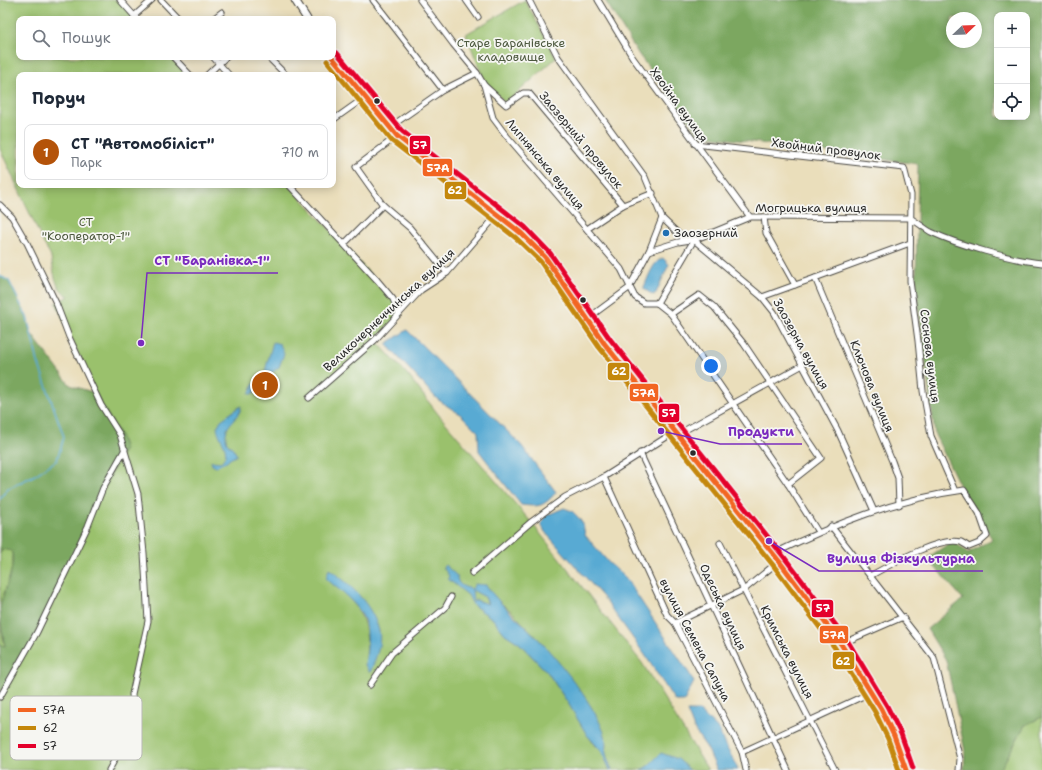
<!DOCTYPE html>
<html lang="uk">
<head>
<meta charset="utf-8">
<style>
	:root { --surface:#fff; --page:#f2f2f3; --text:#1f2937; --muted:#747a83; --line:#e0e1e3; --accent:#b45309 }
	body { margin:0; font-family:"Shantell Sans",sans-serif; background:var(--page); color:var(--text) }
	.controls { position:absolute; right:12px; top:12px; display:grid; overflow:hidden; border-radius:8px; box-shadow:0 2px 10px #0003 }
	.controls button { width:36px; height:36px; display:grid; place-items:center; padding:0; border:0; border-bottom:1px solid var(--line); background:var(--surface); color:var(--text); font:20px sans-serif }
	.compass { position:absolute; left:946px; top:12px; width:36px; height:36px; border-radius:50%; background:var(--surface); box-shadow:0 2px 10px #0003; rotate:67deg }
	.you { position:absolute; left:711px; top:366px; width:14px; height:14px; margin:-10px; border:3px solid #fff; border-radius:50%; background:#1a73e8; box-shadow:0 0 0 6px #1a73e833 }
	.badge { display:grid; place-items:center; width:26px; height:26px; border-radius:50%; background:var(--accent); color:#fff; font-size:13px; font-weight:700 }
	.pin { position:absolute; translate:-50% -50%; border:2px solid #fff; box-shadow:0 1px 4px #0006 }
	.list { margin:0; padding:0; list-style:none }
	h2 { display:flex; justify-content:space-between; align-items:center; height:52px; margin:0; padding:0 16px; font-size:17px }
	h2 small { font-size:13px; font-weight:400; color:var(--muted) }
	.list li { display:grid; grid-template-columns:26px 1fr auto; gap:12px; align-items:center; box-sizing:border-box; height:56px; margin:0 8px 8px; padding:0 8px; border:1px solid var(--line); border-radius:8px }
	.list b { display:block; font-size:15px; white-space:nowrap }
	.list p { margin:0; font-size:13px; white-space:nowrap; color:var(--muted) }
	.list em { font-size:13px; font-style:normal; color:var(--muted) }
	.icon { flex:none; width:22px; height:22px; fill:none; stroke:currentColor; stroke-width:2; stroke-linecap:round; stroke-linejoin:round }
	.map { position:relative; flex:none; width:1042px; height:770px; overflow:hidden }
	.search { position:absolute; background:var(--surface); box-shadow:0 2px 10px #0003; left:16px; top:16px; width:320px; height:44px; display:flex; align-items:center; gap:10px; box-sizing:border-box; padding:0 14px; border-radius:8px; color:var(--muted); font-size:15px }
	.panel { position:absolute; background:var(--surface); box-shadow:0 2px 10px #0003; left:16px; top:72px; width:320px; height:116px; border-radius:8px }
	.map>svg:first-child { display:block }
	.green { fill:#9ac16c; stroke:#62764c; fill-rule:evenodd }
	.forest { fill:#7ba760; stroke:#536946; fill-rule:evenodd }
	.water { fill:#59aad3; stroke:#426a7f; fill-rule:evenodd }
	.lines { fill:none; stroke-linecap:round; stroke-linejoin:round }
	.stream { stroke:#59aad3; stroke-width:1.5 }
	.street-casing { stroke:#484641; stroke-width:7 }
	.secondary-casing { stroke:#484641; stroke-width:9 }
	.street { stroke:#fff; stroke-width:5 }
	.secondary { stroke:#fff; stroke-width:7 }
	.bus-1-casing { stroke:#f6f6f2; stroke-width:8 }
	.bus-2-casing { stroke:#f6f6f2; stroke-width:8 }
	.bus-3-casing { stroke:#f6f6f2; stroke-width:8 }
	.bus-1 { stroke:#f26522; stroke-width:5 }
	.bus-2 { stroke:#c4870b; stroke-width:5 }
	.bus-3 { stroke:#e4002b; stroke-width:5 }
	.bus-dot { fill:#2b2b2b; stroke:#f6f6f2; stroke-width:1.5 }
	.poi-dot { fill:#1f6fb2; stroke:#f6f6f2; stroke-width:1.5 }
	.labels { text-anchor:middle; stroke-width:3.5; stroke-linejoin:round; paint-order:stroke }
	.park-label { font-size:12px; fill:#4c583e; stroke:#f6f6f2 }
	.street-label { font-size:12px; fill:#2b2b2b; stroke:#f6f6f2 }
	.poi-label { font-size:12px; fill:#2b2b2b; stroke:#f6f6f2; text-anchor:start }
	.key { fill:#f6f6f2; stroke:#b9b9b6; stroke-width:1 }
	.key-label { font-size:11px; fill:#2b2b2b }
	.leader { fill:none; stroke:#7b2cbf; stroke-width:1.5 }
	.callout-dot { fill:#7b2cbf; stroke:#f6f6f2; stroke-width:1.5 }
	.callout-label { font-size:13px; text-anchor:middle; font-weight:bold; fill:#7b2cbf; stroke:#f6f6f2; stroke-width:3.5; stroke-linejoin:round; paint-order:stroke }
	.line-badge { stroke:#f6f6f2; stroke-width:1.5 }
	.badge-label { font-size:11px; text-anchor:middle; font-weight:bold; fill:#fff }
</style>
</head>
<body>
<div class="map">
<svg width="1042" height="770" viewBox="0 0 1042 770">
	<rect width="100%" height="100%" fill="#f6f6f2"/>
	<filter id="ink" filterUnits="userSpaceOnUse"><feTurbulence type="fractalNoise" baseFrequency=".025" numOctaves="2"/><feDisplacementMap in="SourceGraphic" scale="8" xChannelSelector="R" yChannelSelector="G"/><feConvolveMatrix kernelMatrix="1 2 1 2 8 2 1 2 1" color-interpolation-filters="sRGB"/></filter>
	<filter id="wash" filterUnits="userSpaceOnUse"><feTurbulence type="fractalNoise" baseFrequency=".012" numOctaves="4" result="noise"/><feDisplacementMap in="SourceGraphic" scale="16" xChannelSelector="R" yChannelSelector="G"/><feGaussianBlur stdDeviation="0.9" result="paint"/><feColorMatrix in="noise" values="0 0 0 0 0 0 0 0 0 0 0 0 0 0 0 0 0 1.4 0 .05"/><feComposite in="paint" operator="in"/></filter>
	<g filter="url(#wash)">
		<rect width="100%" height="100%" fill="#eadebb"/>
		<g class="green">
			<path d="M0 0H120L137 19H19V57H173L190 75H19V185H289L393 299 399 314 375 340 407 374 438 414 531 522 642 663 708 770H690L682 764 648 766 641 770H612L605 752 607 745 586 700 542 643 511 611 497 600 486 585 473 589 485 597 488 605 476 600 473 605 493 619 505 634 519 643 548 673 568 703 593 743 602 752 610 770H511L508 768 505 770H0V697L101 405 56 303 69 296C52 287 55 270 50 254 48 250 44 245 42 240L0 149ZM329 569C355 588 365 602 379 631L365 665C373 611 352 608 329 569Z"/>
			<polygon points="525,0 556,58 506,103 485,83 466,34"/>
			<polygon points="2,549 13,551 14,561 0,609 0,554"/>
			<polygon points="0,622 5,647 0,645"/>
			<polygon points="1042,717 1042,770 1000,770 1025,725"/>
		</g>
		<g class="forest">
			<path d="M605 0H1042V717L1025 725 1000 770H964L965 751 946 660 927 629 963 599 927 558 953 541 968 553 992 539 960 486 935 435 916 286 918 164 700 135 639 55ZM997 15H1027V117H997ZM952 18H976V42H952Z"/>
			<path d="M0 276 9 281 27 317 30 332 70 385 95 393 120 435 125 449 103 488 37 632 0 697V645L5 646C3 634 0 621 0 609 3 589 16 570 12 551L2 549 0 554Z"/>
		</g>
		<g class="water">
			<path d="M663 258 669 264 656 293 653 295 644 289V287C648 278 653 261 663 258Z"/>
			<path d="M407 330 521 445 556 492C544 507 539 507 521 505L479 451 478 432 461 415 437 399 386 344Z"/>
			<polygon points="273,342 280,344 284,354 279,367 269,375 265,371"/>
			<polygon points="260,378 263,382 262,386 252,394 249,394 253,385"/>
			<path d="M241 406C241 420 219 424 228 445L232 447 237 455 216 467 212 465 211 461 221 462C233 450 218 439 217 427L221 420Z"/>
			<polygon points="564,508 572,511 578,517 583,524 585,535 609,563 625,577 689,673 694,682 684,701 675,701 645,655 603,597 545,532 541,524 545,516"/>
			<path d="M445 565 457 576C457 586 465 587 472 589L475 584 486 585C502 608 525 624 543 644 565 669 594 704 605 735 607 743 605 747 606 753 607 759 610 765 612 770H610L602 752 587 735 568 703 548 673 519 643 505 634 493 619 473 605 468 595 448 579 449 576 443 567ZM472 590 485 597 488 604 476 600 473 602Z"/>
			<path d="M329 569C350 584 372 604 379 631 382 644 375 660 370 673L365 665C368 647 370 626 359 610 351 598 336 588 326 578Z"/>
			<path d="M687 711H699L720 731C722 745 733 755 738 770H717L707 748 695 731Z"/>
			<polygon points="661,753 678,759 690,770 641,770 648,766"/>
		</g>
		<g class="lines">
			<polyline class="stream" points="0,276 9,281 27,317 38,362 64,437 57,460 35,475 7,489 0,499"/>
		</g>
	</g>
	<g filter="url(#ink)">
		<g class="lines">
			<defs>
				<g id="street">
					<polyline points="120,0 137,19"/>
					<polyline points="161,0 179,19"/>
					<polyline points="373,0 443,90"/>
					<polyline points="420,0 453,44 477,73 484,85 493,118 505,134 621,269 635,297 644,303 657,303"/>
					<polyline points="466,0 478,17"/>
					<polyline points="529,0 558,57 645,177 662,218 682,237 694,240 762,297 774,312 838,431 874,511"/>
					<polyline points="598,0 633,58 750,217"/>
					<polyline points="134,16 152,0"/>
					<polyline points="213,19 222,12"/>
					<polyline points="173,57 190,75"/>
					<polyline points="213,57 229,75"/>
					<polyline points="268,57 286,75"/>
					<polyline points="207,75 226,57"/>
					<polyline points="484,85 506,105 523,93 529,93 623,205"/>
					<polyline points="333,120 364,98"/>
					<polyline points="390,127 443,90 477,73"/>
					<polyline points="397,136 356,167 383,205 410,228 447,273"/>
					<polyline points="695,144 904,168 911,195 910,281 918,341 923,391 931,436 955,491"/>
					<polyline points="289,185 377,280 393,299 399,314"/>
					<polyline points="0,205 12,217 27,243 56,303 69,337 101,405 120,435 138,494 144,553 148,621 132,694 133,714 115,759 109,770"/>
					<polyline points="764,217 766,233 795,285 815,278 892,461 898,478 899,505"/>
					<path d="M910 218C917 222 924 228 931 232 959 245 1011 260 1042 263"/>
					<polyline points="587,229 623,205 653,193"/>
					<polyline points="344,244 383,205"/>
					<polyline points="649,251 662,218"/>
					<polyline points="815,278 910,243"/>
					<polyline points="762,297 795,285"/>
					<polyline points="657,303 694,240 750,217 910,218"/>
					<polyline points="657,303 671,314 788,484 818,532"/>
					<polyline points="671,314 699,295 714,307 744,344 821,458 788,484"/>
					<polyline points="587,319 629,288 649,251 678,242 691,240"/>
					<polyline points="309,398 375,340 421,290 447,273 497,215"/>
					<polyline points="678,434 801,366"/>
					<polyline points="640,453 788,770"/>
					<polyline points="604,477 667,615 675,623 742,752 746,770"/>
					<polyline points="831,526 934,658 960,759 959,770"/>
					<polyline points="720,543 835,770"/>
					<path d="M773 554C834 524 897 499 964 490L979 513 987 536 979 543 969 547C966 545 963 543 961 542 938 536 890 565 870 576"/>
					<polyline points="472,573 531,522 565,497 604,477 676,431"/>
					<polyline points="675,623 745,589 779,561"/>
					<polyline points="841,644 903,617"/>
					<polyline points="370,685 392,653 445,608 451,597"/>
					<polyline points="0,697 37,632 88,526 103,488 125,449"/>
					<polyline points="742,752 872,692"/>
				</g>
				<g id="secondary">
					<polyline points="295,0 307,19"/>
					<polyline points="332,57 397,136 521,233 545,257 604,343 779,561 841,644 881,709 894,736 906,770"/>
				</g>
			</defs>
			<use href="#street" class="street-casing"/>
			<use href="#secondary" class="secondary-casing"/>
			<use href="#street" class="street"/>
			<use href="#secondary" class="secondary"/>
			<defs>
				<polyline id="bus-1" points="332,57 397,136 521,233 545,257 604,343 779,561 841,644 881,709 894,736 906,770"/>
				<polyline id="bus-2" points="327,61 392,141 516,238 540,261 599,347 773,565 835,648 875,712 888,739 899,770"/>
				<polyline id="bus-3" points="337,53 402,131 525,227 550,253 610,339 784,557 847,640 887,706 901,734 913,768"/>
			</defs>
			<use href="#bus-1" class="bus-1-casing"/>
			<use href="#bus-2" class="bus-2-casing"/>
			<use href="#bus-3" class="bus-3-casing"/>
			<use href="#bus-1" class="bus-1"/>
			<use href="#bus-2" class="bus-2"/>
			<use href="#bus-3" class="bus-3"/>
		</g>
	</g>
	<g class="bus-dot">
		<circle cx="377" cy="101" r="3.5"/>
		<circle cx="583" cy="300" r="3.5"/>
		<circle cx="693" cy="453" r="3.5"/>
	</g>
	<circle class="poi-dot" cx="666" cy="233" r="4"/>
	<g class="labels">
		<g class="park-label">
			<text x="511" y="47">Старе Баранівське<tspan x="511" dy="14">кладовище</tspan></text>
			<text x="86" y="226">СТ<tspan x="86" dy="14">"Кооператор-1"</tspan></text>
		</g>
		<g class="street-label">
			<text transform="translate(679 105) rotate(54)" y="4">Хвойна вулиця</text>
			<text transform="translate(581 140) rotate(50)" y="4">Заозерний провулок</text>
			<text transform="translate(826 149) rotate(7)" y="4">Хвойний провулок</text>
			<text transform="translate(545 164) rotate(50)" y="4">Липнянська вулиця</text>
			<text x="811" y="212">Могрицька вулиця</text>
			<text transform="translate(389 310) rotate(-43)" y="4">Великочернеччинська вулиця</text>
			<text transform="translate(801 344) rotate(61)" y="4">Заозерна вулиця</text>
			<text transform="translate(930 356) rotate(83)" y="4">Соснова вулиця</text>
			<text transform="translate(872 386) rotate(68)" y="4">Ключова вулиця</text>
			<text transform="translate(723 607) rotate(65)" y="4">Одеська вулиця</text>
			<text transform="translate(695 640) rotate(62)" y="4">вулиця Семена Сапуна</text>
			<text transform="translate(787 652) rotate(63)" y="4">Кримська вулиця</text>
		</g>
		<g class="poi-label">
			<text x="674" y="237">Заозерний</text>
		</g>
	</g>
	<rect x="10" y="696" width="132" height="64" rx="6" class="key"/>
	<rect x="18" y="708" width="18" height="4" fill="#f26522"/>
	<rect x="18" y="726" width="18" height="4" fill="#c4870b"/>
	<rect x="18" y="744" width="18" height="4" fill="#e4002b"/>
	<g class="key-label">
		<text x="43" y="714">57А</text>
		<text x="43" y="732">62</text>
		<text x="43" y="750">57</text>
	</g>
	<path class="leader" d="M141 343L147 273H278M661 431L720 444H802M769 541L819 571H983"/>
	<g class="callout-dot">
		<circle cx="141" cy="343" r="4"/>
		<circle cx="661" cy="431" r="4"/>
		<circle cx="769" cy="541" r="4"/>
	</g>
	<g class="callout-label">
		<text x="212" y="265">СТ "Баранівка-1"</text>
		<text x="761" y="436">Продукти</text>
		<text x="901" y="563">Вулиця Фізкультурна</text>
	</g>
	<g class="line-badge">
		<rect x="409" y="135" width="22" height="20" rx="4" fill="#e4002b"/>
		<rect x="422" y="158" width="31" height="19" rx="4" fill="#f26522"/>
		<rect x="444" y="181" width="23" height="19" rx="4" fill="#c4870b"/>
		<rect x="607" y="362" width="23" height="19" rx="4" fill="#c4870b"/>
		<rect x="629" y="383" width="30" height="19" rx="4" fill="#f26522"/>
		<rect x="658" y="403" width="22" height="20" rx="4" fill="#e4002b"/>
		<rect x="811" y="599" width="23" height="19" rx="4" fill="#e4002b"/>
		<rect x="819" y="625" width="30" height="19" rx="4" fill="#f26522"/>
		<rect x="832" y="651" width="23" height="19" rx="4" fill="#c4870b"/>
	</g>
	<g class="badge-label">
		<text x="420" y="149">57</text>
		<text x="438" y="172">57А</text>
		<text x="455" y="194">62</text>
		<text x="619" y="375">62</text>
		<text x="644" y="397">57А</text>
		<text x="669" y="417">57</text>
		<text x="823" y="612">57</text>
		<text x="834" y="639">57А</text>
		<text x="843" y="665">62</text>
	</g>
</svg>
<div class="controls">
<button>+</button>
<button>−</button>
<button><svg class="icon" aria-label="locate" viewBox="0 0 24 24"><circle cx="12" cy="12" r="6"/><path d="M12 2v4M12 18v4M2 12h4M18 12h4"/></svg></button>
</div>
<svg class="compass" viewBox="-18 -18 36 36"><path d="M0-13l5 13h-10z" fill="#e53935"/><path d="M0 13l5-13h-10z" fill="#747a83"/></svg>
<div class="you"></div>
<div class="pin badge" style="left:265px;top:385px">1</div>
<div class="search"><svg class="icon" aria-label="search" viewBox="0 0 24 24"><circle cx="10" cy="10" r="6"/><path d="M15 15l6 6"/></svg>Пошук</div>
<section class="panel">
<h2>Поруч<small></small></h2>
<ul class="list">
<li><span class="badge">1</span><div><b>СТ &quot;Автомобіліст&quot;</b><p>Парк</p></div><em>710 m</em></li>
</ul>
</section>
</div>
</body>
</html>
